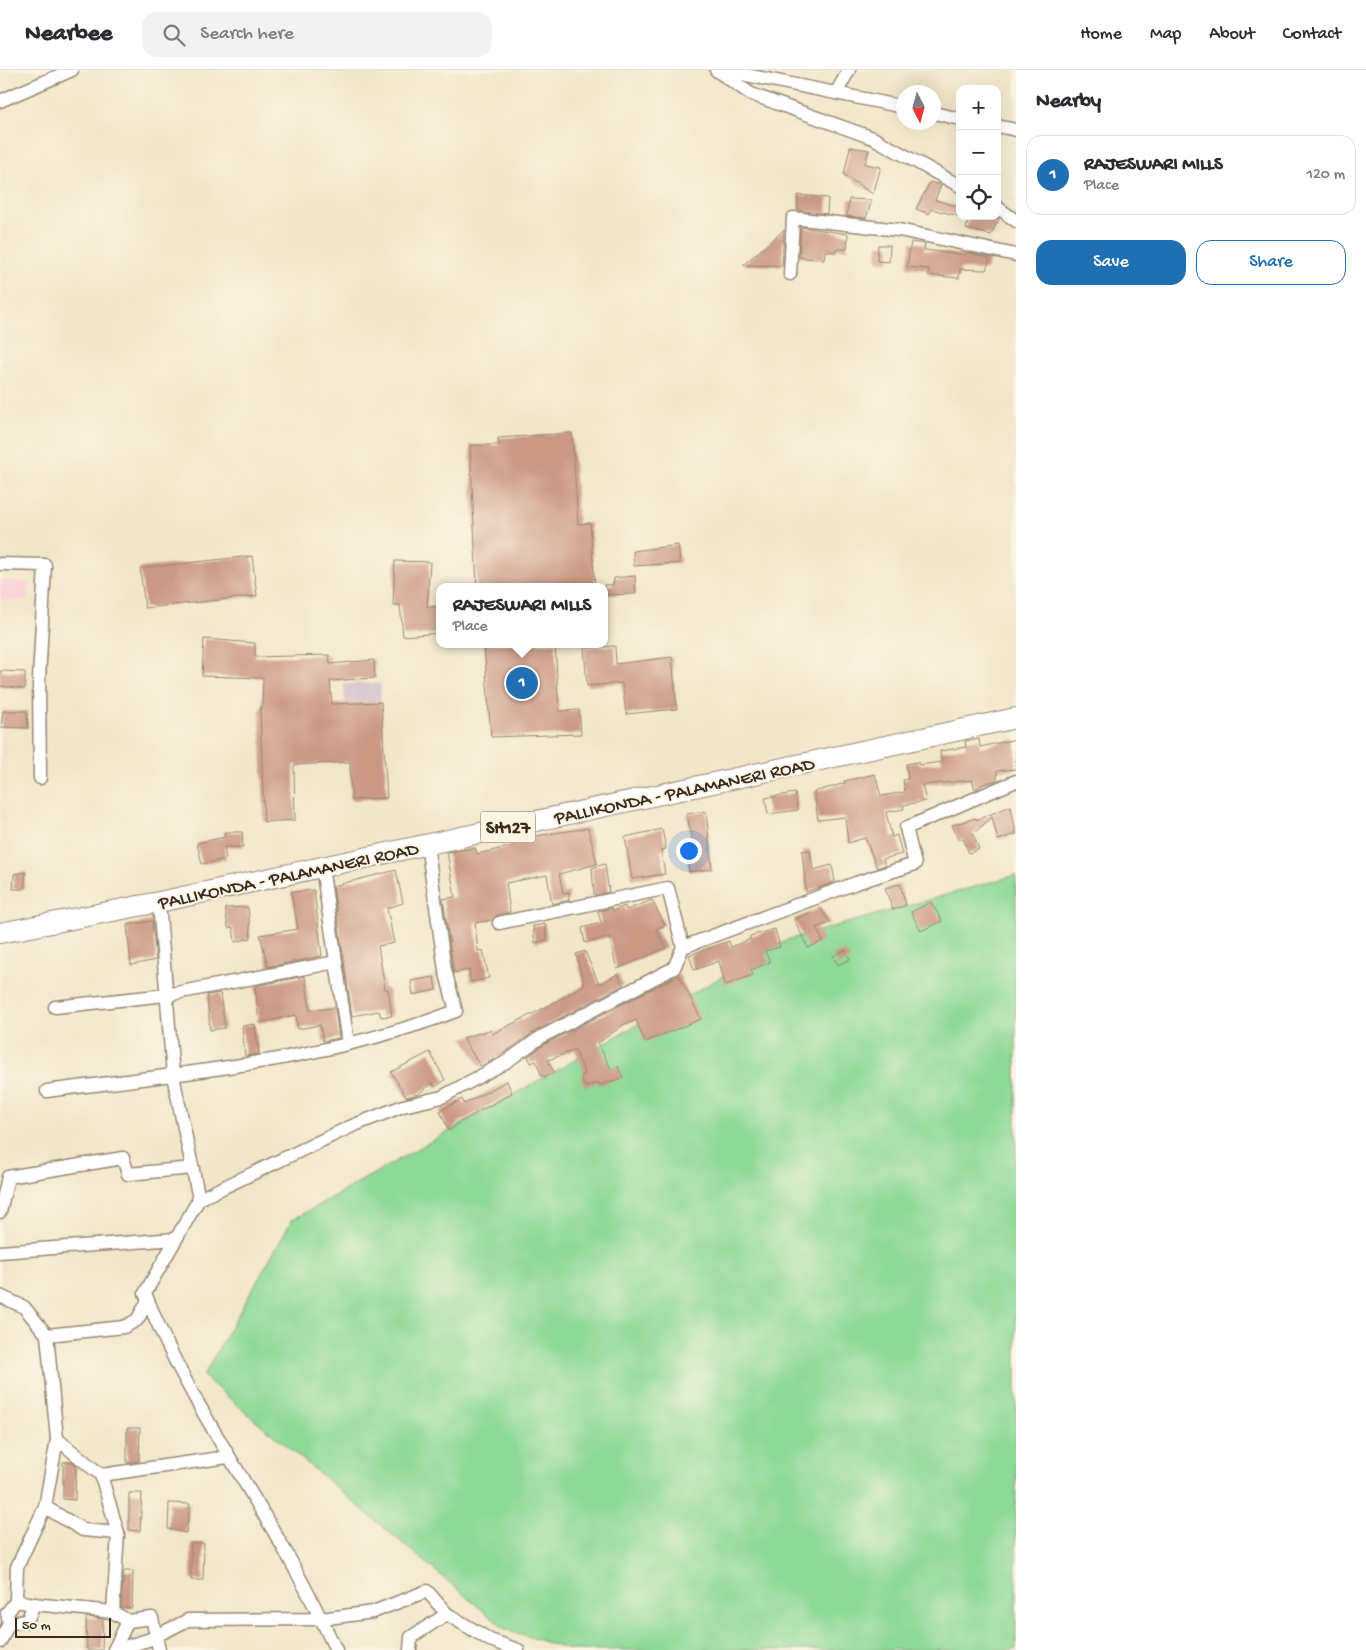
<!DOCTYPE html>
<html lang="en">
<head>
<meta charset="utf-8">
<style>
	:root { --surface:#fff; --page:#f2f2f3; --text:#2b2b33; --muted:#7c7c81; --line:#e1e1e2; --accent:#1f6fb2 }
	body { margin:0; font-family:"Gochi Hand",sans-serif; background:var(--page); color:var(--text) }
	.controls { position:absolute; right:15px; top:15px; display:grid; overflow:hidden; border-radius:10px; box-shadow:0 5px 20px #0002 }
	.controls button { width:45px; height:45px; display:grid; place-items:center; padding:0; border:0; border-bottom:1px solid var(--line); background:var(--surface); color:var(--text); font:25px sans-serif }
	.compass { position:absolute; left:896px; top:15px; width:45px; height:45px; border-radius:50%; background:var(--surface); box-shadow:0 5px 20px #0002; rotate:174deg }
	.scale { position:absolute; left:15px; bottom:12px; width:96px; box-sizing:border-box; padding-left:5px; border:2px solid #3b2a1e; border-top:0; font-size:14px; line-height:18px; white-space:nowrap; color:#3b2a1e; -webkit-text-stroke:4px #fcf5e5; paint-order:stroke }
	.you { position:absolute; left:688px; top:780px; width:18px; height:18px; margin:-12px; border:4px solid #fff; border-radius:50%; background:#1a73e8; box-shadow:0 0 0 8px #1a73e833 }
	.badge { display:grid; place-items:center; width:32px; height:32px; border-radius:50%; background:var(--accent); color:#fff; font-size:16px; font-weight:700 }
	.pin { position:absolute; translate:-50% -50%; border:2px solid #fff; box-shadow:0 1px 5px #0006 }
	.popup { position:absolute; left:436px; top:513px; width:172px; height:65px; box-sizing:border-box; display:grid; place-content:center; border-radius:10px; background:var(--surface); filter:drop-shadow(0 1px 4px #0005); font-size:16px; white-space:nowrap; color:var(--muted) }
	.popup b { font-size:19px; color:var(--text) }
	.popup::after { content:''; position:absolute; left:50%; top:100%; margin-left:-10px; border:10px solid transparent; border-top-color:var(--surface) }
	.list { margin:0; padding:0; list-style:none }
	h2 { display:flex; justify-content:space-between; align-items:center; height:65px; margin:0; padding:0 20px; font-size:21px }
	h2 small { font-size:16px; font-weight:400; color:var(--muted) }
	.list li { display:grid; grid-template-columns:32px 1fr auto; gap:15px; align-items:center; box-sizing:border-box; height:80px; margin:0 10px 10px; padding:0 10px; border:1px solid var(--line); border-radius:15px }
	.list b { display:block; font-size:19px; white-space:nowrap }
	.list p { margin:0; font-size:16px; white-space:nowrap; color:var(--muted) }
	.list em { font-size:16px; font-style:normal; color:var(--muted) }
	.actions { display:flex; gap:10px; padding:15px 20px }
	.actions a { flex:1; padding:11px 0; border:1px solid var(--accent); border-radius:15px; text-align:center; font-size:18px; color:var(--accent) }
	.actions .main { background:var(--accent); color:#fff }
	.icon { flex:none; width:28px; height:28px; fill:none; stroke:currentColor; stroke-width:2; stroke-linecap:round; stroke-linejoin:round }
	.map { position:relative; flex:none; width:1016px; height:1580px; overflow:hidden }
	header { display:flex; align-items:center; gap:30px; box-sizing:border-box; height:70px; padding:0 25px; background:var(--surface); border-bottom:1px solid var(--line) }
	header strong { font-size:24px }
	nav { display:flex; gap:28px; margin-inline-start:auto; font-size:18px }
	.search { width:350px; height:45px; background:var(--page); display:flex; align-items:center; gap:12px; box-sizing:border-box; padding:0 18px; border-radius:15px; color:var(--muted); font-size:19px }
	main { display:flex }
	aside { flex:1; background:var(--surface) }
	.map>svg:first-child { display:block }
	.built { fill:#f7cfd4 }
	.industrial { fill:#d2bdc8 }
	.green { fill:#8dd996; stroke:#64825a }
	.building { fill:#cb9883 }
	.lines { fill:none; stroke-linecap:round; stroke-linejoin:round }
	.minor-casing { stroke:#968874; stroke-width:15 }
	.primary-casing { stroke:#968874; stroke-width:22 }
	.minor { stroke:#fff; stroke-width:12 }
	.primary { stroke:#fff; stroke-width:20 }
	.labels { text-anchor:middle; stroke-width:4; stroke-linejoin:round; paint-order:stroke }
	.shield { fill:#fcf5e5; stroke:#75675a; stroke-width:1 }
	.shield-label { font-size:18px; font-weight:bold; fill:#3b2a1e }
	.street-label { font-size:19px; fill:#3b2a1e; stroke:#fcf5e5 }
</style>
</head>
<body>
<header>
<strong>Nearbee</strong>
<div class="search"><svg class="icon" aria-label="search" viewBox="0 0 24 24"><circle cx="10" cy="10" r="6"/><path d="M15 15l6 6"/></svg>Search here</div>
<nav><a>Home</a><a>Map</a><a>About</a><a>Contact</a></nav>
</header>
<main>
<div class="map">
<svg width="1016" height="1580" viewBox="0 0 1016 1580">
	<rect width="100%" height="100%" fill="#fcf5e5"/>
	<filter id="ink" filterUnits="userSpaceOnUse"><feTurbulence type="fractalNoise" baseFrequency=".02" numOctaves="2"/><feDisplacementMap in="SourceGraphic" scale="10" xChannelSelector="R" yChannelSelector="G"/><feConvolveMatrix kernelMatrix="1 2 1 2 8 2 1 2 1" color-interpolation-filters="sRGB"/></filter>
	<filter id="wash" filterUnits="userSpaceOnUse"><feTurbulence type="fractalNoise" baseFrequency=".0096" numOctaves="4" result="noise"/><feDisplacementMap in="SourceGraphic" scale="20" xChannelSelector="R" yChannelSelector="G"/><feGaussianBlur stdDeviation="1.12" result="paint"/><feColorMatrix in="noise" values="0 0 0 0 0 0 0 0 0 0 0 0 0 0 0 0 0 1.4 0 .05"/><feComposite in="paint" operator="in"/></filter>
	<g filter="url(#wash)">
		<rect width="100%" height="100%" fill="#f2e6c9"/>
		<polygon class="built" points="0,510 29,512 28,530 0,530"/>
		<polygon class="industrial" points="380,613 381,631 345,633 344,614"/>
		<polygon class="green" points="1016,805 1016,1580 570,1580 505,1559 203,1306 292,1150 787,870"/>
		<g id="blocks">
			<g class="building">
				<polygon points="850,77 869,80 865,94 881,97 873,124 844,105"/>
				<polygon points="930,112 941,115 935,130 960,137 959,146 931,139 929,144 916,139"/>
				<polygon points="798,125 828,128 827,144 798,140"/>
				<polygon points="849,129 872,130 866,148 847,146"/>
				<polygon points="970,146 996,146 999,149 991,165 966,159"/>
				<polygon points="801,157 848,164 847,179 836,179 836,182 825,181 824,190 799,187"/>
				<polygon points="784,160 782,196 743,195"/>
				<polygon points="911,172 925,174 924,180 966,185 966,183 990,188 986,200 960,199 959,208 928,205 929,199 907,197"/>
				<polygon points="878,175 890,175 889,192 877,191"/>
				<polygon points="572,363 578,454 590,453 595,517 477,517 470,375 499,375 498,368"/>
				<polygon points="678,475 680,493 634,496 633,481"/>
				<polygon points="252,486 257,526 145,538 140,498"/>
				<polygon points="395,491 430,492 427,537 440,536 440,563 403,566 400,535 393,535"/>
				<polygon points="635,506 636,524 604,525 604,515 613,515 614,508"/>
				<polygon points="204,569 255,573 255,587 329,585 330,594 374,590 375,608 330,611 332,634 381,632 387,728 351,730 350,692 294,695 295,750 264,752 260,639 262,638 263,608 202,606"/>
				<polygon points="484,574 555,574 559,641 579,640 581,664 491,667"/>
				<polygon points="615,576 616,594 672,587 677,639 626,644 622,613 587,616 584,578"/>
				<polygon points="0,601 25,602 25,619 0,616"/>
				<polygon points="3,641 27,641 28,658 1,657"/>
				<polygon points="979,669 980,677 1016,669 1016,699 997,701 997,710 983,714 977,719 975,719 972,710 922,715 926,731 903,735 904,739 886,742 892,767 897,765 902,784 883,789 885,795 877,798 865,768 848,773 845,747 818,750 814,722 845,713 844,711 875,704 881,726 905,722 903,710 908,709 906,694 918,692 919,695 942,692 940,681 966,677 965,671"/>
				<polygon points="795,723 798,740 768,744 765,728"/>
				<polygon points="1011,736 1016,764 998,770 992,747 973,764 979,779 969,783 963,769 958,769 952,755 976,748 976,750"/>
				<polygon points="706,741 712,799 689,802 687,786 694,785 687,744"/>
				<polygon points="588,758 597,794 559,804 563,823 569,822 569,830 552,834 547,805 506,813 510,842 497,845 492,850 475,853 478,881 483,880 489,908 471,912 469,900 454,903 443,829 455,827 447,782 475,778 477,784 522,774 522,768"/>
				<polygon points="662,759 666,779 661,780 665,804 632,809 625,767"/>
				<polygon points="224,762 242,762 243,777 224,777 226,789 202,794 197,773 225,767"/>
				<polygon points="810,780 813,800 832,795 835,812 806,822 802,781"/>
				<polygon points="605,794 609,822 594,825 592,798"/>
				<polygon points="396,800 403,833 387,838 394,873 378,876 385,919 388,919 392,946 381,947 379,941 352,946 333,816"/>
				<polygon points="26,802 24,819 13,819 14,804"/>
				<polygon points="900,814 906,835 893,840 885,818"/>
				<polygon points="314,820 322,886 268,897 260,865 298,859 291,822"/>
				<polygon points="652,830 665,855 656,859 666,878 617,899 609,867 585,873 582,858 601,853 598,841 612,838 612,841 625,836 626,840"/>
				<polygon points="931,832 942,851 921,861 911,842"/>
				<polygon points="248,837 251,868 235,872 233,857 228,858 225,838"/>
				<polygon points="821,838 830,853 816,858 823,871 808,878 794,849"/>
				<polygon points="152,851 156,890 131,895 127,855"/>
				<polygon points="545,854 547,870 535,873 533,856"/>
				<polygon points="775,859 780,877 765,881 770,892 751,900 753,905 725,915 719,891 694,900 689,885 729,871 731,877 750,869 750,866"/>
				<polygon points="845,880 850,889 838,895 833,886"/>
				<polygon points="585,881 599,914 618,904 623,915 537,960 504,983 492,988 493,990 480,996 463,968 490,960 492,964 550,935 584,915 576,884"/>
				<polygon points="679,905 701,949 645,972 636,950 627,954 626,953 598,973 611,999 618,996 623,1008 599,1015 598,1012 585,1017 581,1006 585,1004 575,980 548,990 554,1003 542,1007 536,991 531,993 528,986 545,974"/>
				<polygon points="305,906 310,940 335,938 339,968 323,971 320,955 298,959 296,945 259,953 255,916"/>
				<polygon points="434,907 436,920 413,925 411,911"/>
				<polygon points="220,923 225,958 210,960 207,925"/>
				<polygon points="255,954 259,984 245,986 242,956"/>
				<polygon points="430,982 445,1010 435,1017 433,1013 418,1024 406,1027 391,1002"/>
				<polygon points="507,1011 512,1023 460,1052 449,1061 440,1041 462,1029 464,1034"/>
				<polygon points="127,1358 140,1358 139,1391 127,1393"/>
				<polygon points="63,1392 72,1392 76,1395 75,1430 63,1429"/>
				<polygon points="129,1423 142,1423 140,1461 129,1460"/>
				<polygon points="169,1433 190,1434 186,1463 168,1459"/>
				<polygon points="191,1473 204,1473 203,1510 191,1510"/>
				<polygon points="124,1501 133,1501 132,1538 121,1538"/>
				<polygon points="86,1547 103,1549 102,1580 87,1580"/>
			</g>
		</g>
	</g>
	<g filter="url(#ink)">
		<use href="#blocks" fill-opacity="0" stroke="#968874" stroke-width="1"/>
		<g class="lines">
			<defs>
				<g id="minor">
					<polyline points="716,0 751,24 873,68 960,116"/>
					<polyline points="722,0 904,37"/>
					<polyline points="836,23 849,0"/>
					<polyline points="0,31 72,0"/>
					<polyline points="934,43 960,49"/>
					<polyline points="997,56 1016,60"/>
					<polyline points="997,137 1016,151"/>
					<polyline points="790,204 793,148 899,160 1016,185"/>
					<polyline points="0,494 45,495 39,610 40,708"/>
					<polyline points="322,797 348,973"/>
					<polyline points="159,832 173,1006 199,1129"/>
					<polyline points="499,853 668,818 683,877"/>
					<polyline points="55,937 166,925 336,892"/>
					<path d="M47 1021C184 1003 325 991 456 941L445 900 427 774"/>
					<polyline points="0,1142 8,1107 123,1088 128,1104 193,1098"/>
					<polyline points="0,1182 176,1169"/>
					<polyline points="0,1226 24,1237 47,1265"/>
					<polyline points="57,1369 47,1265 124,1257 137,1250 148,1231"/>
					<polyline points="101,1405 228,1387"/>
					<polyline points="16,1531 17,1497 45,1437 83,1460 118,1463 101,1405 57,1369 45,1437"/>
					<polyline points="113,1542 118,1463"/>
					<polyline points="9,1553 7,1543 16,1531 34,1534"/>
					<polyline points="0,1572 9,1553 27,1551 34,1534 113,1542 128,1551"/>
					<polyline points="114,1580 148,1570 188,1550 321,1549 373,1542 427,1521 447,1544"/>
					<polyline points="114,1580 128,1551 152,1548 159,1580"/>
					<path d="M336 1580C321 1548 305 1517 288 1486 239 1399 181 1317 145 1223L199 1129 352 1056 403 1036 442 1027 506 992 541 967 674 898 683 877 856 813 915 794 906 758 1016 711"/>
					<polyline points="410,1580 411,1567 447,1544 490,1570 518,1580"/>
				</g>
				<polyline id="primary" points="0,863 159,832 1016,648"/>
			</defs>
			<use href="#minor" class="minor-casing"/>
			<use href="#primary" class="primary-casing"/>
			<use href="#minor" class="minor"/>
			<use href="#primary" class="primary"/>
		</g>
	</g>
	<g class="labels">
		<rect class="shield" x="480.5" y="741.5" width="55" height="31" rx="4"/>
		<g class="shield-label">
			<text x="508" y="763">SH127</text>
		</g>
		<g class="street-label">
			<text transform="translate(684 719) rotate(-12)" y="7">PALLIKONDA - PALAMANERI ROAD</text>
			<text transform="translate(288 804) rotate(-12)" y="7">PALLIKONDA - PALAMANERI ROAD</text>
		</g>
	</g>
</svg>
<div class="controls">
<button>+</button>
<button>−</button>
<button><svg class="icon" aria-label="locate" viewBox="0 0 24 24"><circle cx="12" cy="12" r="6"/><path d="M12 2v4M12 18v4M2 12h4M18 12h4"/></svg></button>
</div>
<svg class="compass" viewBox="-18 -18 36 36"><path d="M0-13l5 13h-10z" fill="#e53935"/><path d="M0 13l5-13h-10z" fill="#7c7c81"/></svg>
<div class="scale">50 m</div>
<div class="you"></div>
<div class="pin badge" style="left:522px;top:613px">1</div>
<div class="popup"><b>RAJESWARI MILLS</b>Place</div>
</div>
<aside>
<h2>Nearby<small></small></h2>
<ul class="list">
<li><span class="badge">1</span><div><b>RAJESWARI MILLS</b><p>Place</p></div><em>120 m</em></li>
</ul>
<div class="actions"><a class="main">Save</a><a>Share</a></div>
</aside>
</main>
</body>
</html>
